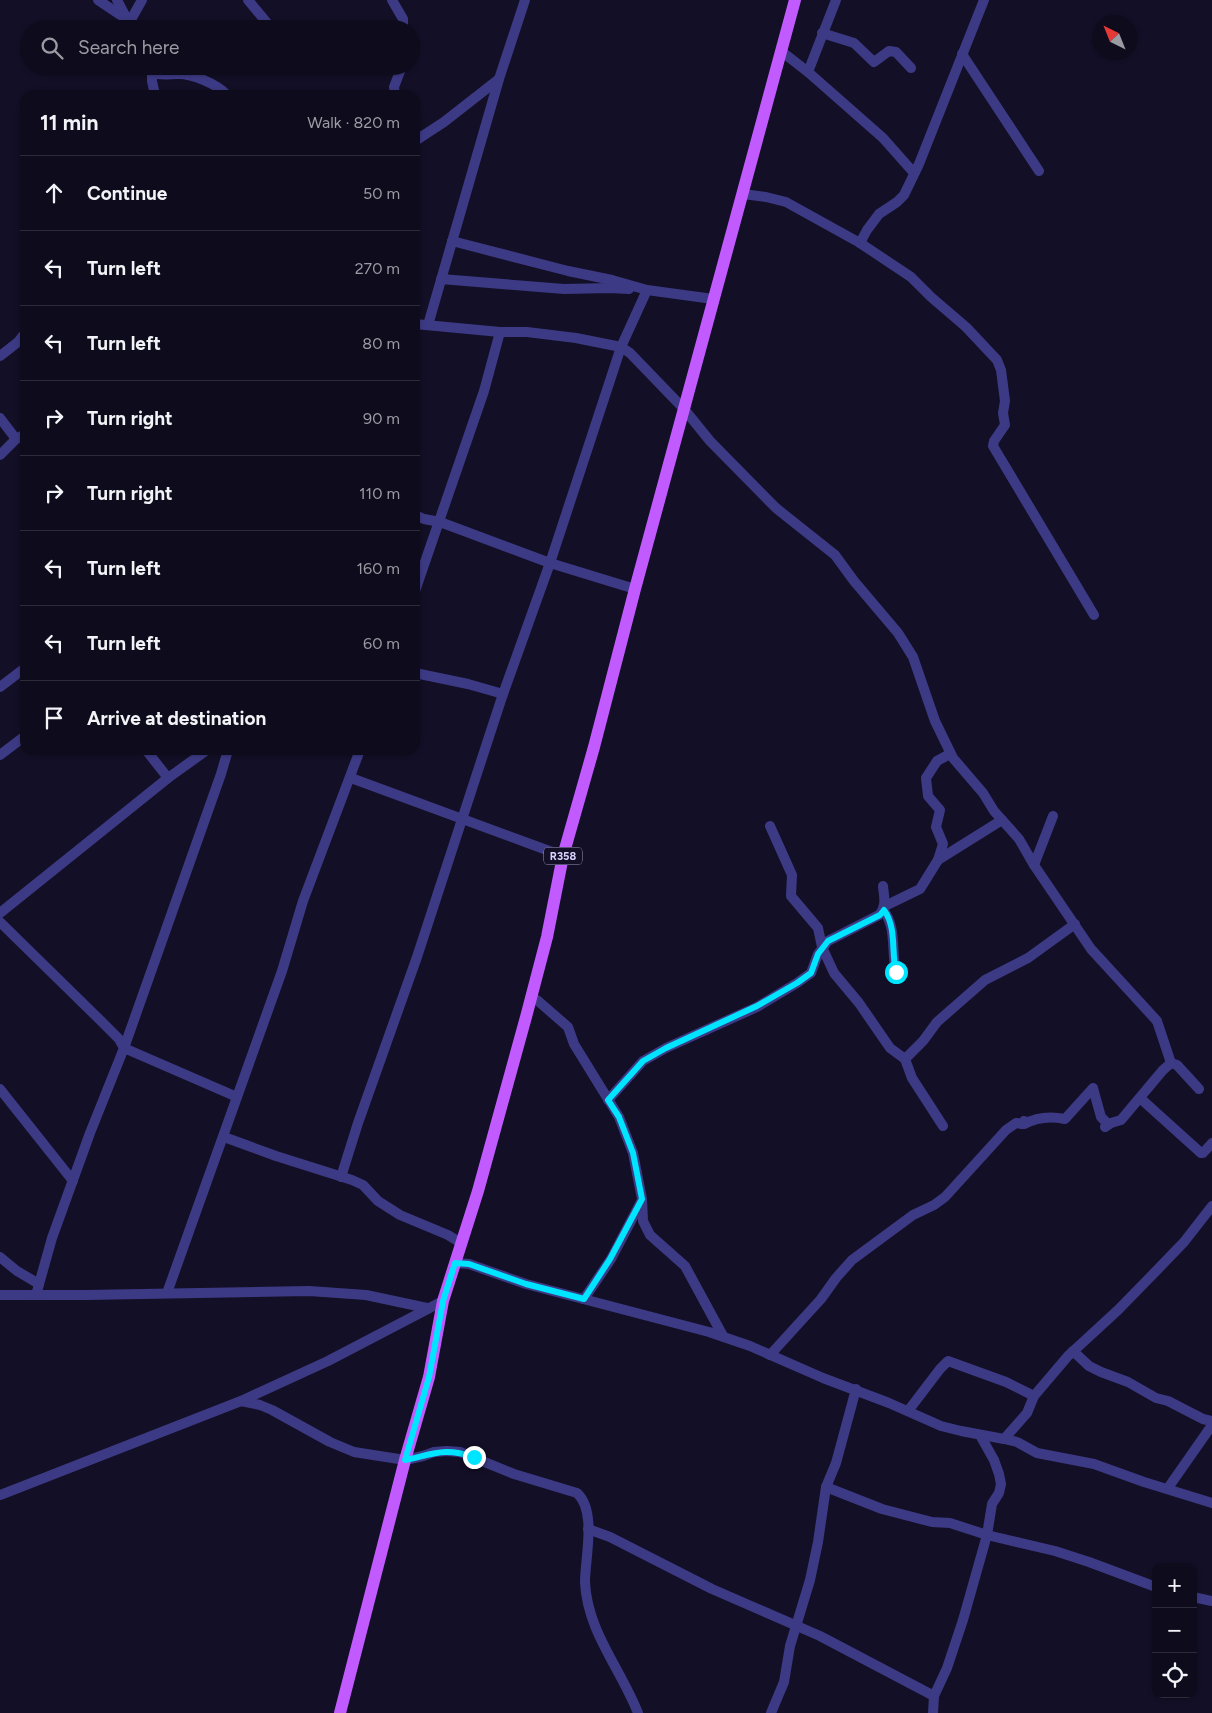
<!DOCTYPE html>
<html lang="en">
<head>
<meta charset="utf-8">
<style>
	:root { --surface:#0e0b1c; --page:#171425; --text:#f1f3f6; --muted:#9b9ba3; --line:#2e2b3b }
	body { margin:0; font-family:Figtree,sans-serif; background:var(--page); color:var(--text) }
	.controls { position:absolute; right:15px; bottom:15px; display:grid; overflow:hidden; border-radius:10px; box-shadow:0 1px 4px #0004 }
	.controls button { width:45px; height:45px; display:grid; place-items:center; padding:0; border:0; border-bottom:1px solid var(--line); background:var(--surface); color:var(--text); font:25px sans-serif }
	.compass { position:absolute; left:1092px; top:15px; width:45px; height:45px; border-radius:50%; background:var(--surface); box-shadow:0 1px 4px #0004; rotate:317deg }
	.stop { position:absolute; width:15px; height:15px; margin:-11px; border:4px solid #00e5ff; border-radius:50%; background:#fff }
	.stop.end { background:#00e5ff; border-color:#fff; box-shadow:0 1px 5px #0008 }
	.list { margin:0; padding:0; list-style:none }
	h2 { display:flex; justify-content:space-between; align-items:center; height:65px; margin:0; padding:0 20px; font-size:21px }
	h2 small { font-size:16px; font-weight:400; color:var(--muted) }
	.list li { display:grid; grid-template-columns:32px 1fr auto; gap:15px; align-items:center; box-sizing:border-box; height:75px; padding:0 20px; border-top:1px solid var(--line) }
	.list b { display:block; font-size:19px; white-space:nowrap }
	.list em { font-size:16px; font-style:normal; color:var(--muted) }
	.icon { flex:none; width:28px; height:28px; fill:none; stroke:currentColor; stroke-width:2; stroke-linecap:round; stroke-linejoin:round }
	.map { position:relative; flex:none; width:1212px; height:1713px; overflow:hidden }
	.search { position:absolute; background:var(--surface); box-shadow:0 1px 4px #0004; left:20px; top:20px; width:400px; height:55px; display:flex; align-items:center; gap:12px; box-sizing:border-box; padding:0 18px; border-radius:28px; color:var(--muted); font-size:19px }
	.panel { position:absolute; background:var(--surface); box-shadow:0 1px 4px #0004; left:20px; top:90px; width:400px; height:665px; border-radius:15px }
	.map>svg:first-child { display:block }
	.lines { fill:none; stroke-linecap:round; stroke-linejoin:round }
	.minor { stroke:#3d3a85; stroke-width:10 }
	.primary { stroke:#c25bff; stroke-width:12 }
	.route { stroke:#00e5ff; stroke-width:6 }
	.labels { text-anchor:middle; stroke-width:4; stroke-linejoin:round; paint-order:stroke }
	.shield { fill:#130f26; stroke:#9e99be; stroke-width:1 }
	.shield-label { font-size:11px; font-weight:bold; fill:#d9d4ff }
</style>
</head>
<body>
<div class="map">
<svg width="1212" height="1713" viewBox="0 0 1212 1713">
	<rect width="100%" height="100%" fill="#130f26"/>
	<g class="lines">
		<g class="minor">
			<polyline points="98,0 122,16 133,29"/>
			<polyline points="117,0 126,17"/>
			<polyline points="248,0 272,29"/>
			<polyline points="392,0 403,19 403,29"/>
			<polyline points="129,23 142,0"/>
			<polyline points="822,33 854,43 874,62 889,51 896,52 911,68"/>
			<polyline points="781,51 808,72 883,138 914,173"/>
			<polyline points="962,54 1039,171"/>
			<path d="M152 66 158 74C165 75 171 74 178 74 193 74 217 84 227 95"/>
			<polyline points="152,68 152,81 155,95"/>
			<polyline points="808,72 836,0"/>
			<polyline points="395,95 394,87 402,66"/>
			<polyline points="415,141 444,122 499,79"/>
			<polyline points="743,194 766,197 786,202 860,243 911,277 931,297 966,327 997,360 1001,370 1005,401 1003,413 1005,425 994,441 993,446 1094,615"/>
			<polyline points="452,241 568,271 612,280 647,290 713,299"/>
			<polyline points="860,243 867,230 879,214 897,202 904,195 919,164 984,0"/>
			<polyline points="441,279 564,289 610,288 629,289"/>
			<polyline points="415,324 500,332 527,332 576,338 621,347 630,353 684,409 710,441 776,508 835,555 854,581 898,633 913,657 935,721 953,758 983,793 994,811 1019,839 1034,865 1091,949 1157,1021 1171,1063 1177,1065 1199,1089"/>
			<polyline points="428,325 499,79 525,0"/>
			<polyline points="0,356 18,342 25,333"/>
			<polyline points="0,418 16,439"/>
			<polyline points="0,455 16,439 25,434"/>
			<polyline points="415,515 424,519 440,522 550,563 635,589"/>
			<polyline points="415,591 484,391 500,332"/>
			<polyline points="415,673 468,684 503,694"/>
			<polyline points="0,687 25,668"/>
			<polyline points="146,750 168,778"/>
			<polyline points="0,755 25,736"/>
			<polyline points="351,778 563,856"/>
			<polyline points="770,826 792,875 791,896 818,928 822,947 834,973 859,1003 890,1048 905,1059"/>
			<polyline points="938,860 943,844 936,827 940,810 928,796 926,778 937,761 950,754"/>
			<polyline points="1034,865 1053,816"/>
			<polyline points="885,906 920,889 938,860 1002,820"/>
			<path d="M883 910C897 927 891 951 896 972"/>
			<polyline points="0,913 168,778 207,750"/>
			<polyline points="0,922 98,1018 119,1039 124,1048 237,1097"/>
			<polyline points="530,998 537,1000 568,1027 574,1044 619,1117 633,1153 642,1199 643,1221 650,1235 685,1266 723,1336"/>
			<polyline points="0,1089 73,1181"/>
			<polyline points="1140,1098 1201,1153 1203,1153 1212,1143"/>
			<path d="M608 1100 643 1061 666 1048 757 1007 797 983 811 973 818 954 828 941 879 915C887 906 884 897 883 886"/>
			<polyline points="943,1126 912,1078 905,1059 923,1041 937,1022 985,980 1028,958 1075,924"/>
			<polyline points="224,1137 276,1156 352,1180 363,1185 378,1201 400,1215 448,1235 461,1243"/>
			<polyline points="341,1177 358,1123 417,957 502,697 550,563 621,347 647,290"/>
			<polyline points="0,1257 17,1271 39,1284"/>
			<polyline points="455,1263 469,1264 526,1284 709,1332 750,1346 823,1378 889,1403 941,1426 961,1431 1004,1439 1017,1442 1037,1453 1094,1464 1144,1482 1212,1503"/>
			<polyline points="167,1293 282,971 303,901 360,750"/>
			<polyline points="0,1295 86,1295 309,1291 366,1295 427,1308"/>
			<polyline points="36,1295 52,1238 90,1133 124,1048 221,774 228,750"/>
			<polyline points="584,1299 611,1259 642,1200"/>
			<polyline points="1073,1351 1089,1366 1101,1372 1128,1382 1156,1398 1168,1401 1203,1419 1212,1421"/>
			<path d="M770 1355 821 1299 836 1278 852 1260 913 1215 934 1205 945 1197 1006 1130 1016 1123 1022 1124 1024 1121V1124C1037 1117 1051 1116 1065 1119L1093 1088 1101 1117 1107 1123 1105 1127 1111 1123 1121 1120 1163 1070 1171 1063"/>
			<path d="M241 1401 260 1405 272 1410 330 1442 354 1452 405 1460 423 1456 434 1452 447 1451 460 1452 514 1474 577 1493C597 1511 585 1558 585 1582 587 1631 621 1669 638 1713"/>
			<polyline points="908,1411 940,1369 948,1361 1006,1382 1034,1396"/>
			<polyline points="1004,1439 1027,1413 1034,1396 1068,1356 1118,1310 1158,1269 1184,1242 1212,1206"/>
			<polyline points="826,1487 882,1509 932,1522 950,1523 987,1535 1055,1551 1089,1562 1156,1587"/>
			<polyline points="1168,1488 1212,1425"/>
			<polyline points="0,1495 241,1401 328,1361 443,1301"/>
			<polyline points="588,1529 610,1537 712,1589 820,1636 934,1696"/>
			<polyline points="1193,1597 1212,1601"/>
			<polyline points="771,1713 784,1682 790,1646 810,1580 818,1542 826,1487 836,1463 856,1389"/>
			<polyline points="933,1713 934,1696 947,1668 963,1620 987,1535 992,1504 999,1493 1001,1484 999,1474 994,1460 980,1435"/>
		</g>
		<polyline class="primary" points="340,1713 405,1460 429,1377 443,1301 478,1191 526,1017 547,937 563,856 594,747 635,589 795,0"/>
	</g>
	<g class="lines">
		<path class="route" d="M474 1457C444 1447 434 1454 405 1460L429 1377 443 1301 455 1263 469 1264 526 1284 584 1299 610 1259 642 1199 633 1153 619 1117 608 1100 643 1061 666 1048 757 1006 797 983 811 973 818 954 828 941 880 915 884 910C897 928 891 951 896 972"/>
	</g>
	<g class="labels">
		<rect class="shield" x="544" y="847.5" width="38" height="17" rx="4"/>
		<g class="shield-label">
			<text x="563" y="860">R358</text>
		</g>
	</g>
</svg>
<div class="controls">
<button>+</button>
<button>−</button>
<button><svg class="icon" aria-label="locate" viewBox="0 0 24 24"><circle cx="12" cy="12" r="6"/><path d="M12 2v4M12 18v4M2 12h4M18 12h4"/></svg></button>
</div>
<svg class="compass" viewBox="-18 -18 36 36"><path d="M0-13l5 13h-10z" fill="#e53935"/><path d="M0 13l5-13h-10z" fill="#9b9ba3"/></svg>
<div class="stop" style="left:896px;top:972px"></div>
<div class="stop end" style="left:474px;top:1457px"></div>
<div class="search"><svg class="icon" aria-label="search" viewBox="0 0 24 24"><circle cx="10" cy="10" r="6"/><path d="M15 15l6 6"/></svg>Search here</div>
<section class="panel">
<h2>11 min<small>Walk · 820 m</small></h2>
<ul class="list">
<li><svg class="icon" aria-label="ahead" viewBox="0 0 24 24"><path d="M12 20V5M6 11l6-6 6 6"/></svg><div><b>Continue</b></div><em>50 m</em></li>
<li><svg class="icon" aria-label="left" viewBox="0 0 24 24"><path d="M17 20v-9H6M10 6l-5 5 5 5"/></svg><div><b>Turn left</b></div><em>270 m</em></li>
<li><svg class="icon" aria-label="left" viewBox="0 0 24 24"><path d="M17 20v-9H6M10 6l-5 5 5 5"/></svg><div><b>Turn left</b></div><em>80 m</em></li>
<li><svg class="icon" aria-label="right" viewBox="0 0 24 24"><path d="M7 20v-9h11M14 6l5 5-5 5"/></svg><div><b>Turn right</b></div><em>90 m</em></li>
<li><svg class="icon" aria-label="right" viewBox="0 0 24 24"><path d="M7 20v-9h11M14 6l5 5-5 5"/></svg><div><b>Turn right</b></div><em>110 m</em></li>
<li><svg class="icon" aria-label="left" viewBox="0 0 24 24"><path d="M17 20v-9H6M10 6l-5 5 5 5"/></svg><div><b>Turn left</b></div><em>160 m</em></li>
<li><svg class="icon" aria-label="left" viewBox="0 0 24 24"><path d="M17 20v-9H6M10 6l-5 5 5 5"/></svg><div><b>Turn left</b></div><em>60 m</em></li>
<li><svg class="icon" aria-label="arrive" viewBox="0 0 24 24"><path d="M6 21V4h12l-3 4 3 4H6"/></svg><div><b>Arrive at destination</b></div></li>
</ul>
</section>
</div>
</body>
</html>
